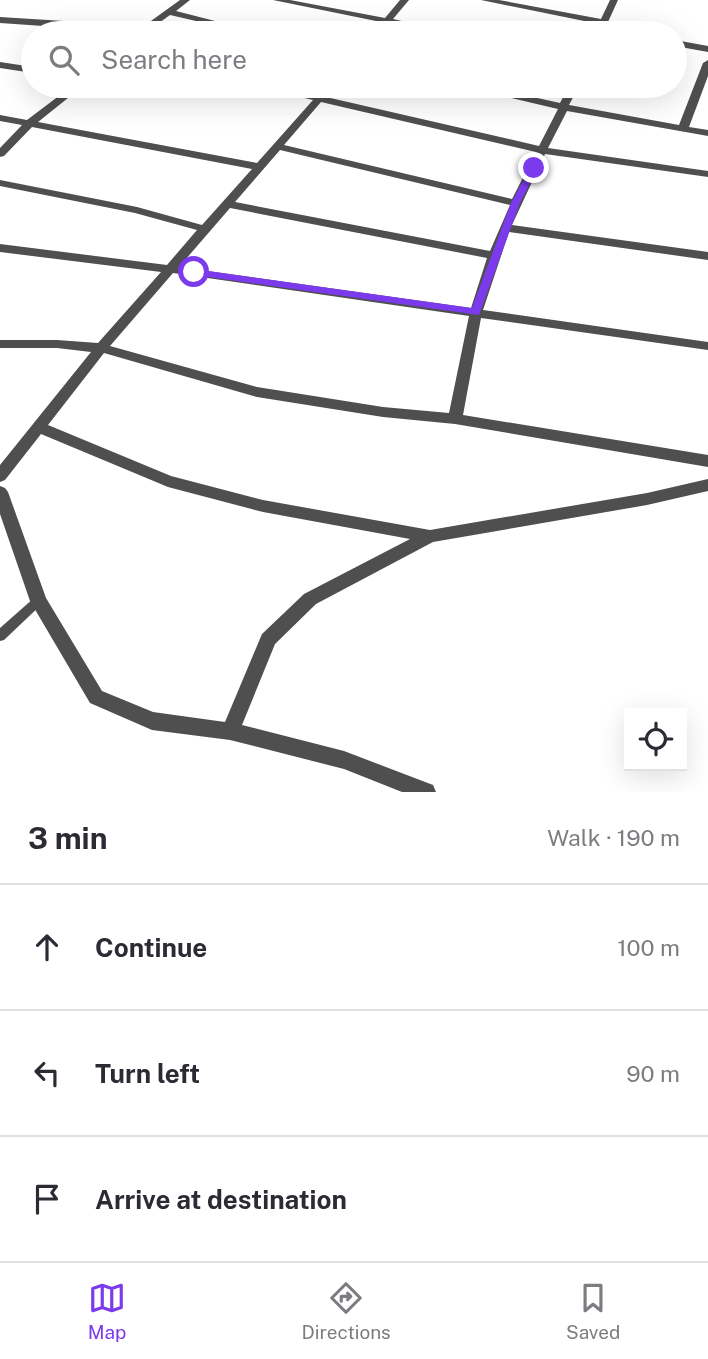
<!DOCTYPE html>
<html lang="en">
<head>
<meta charset="utf-8">
<style>
	:root { --surface:#fff; --page:#f7f7f7; --text:#2b2b33; --muted:#7c7c81; --line:#e1e1e2; --accent:#7c3aed }
	body { margin:0; font-family:"Public Sans",sans-serif; background:var(--page); color:var(--text) }
	.controls { position:absolute; right:21px; bottom:21px; display:grid; overflow:hidden; border-radius:0px; box-shadow:0 7px 28px #0002 }
	.controls button { width:63px; height:63px; display:grid; place-items:center; padding:0; border:0; border-bottom:2px solid var(--line); background:var(--surface); color:var(--text); font:35px sans-serif }
	.stop { position:absolute; width:21px; height:21px; margin:-16px; border:5px solid #7c3aed; border-radius:50%; background:#fff }
	.stop.end { background:#7c3aed; border-color:#fff; box-shadow:0 2px 7px #0008 }
	.list { margin:0; padding:0; list-style:none }
	h2 { display:flex; justify-content:space-between; align-items:center; height:91px; margin:0; padding:0 28px; font-size:30px }
	h2 small { font-size:23px; font-weight:400; color:var(--muted) }
	.list li { display:grid; grid-template-columns:46px 1fr auto; gap:21px; align-items:center; box-sizing:border-box; height:126px; padding:0 28px; border-top:2px solid var(--line) }
	.list b { display:block; font-size:26px; white-space:nowrap }
	.list em { font-size:23px; font-style:normal; color:var(--muted) }
	.icon { flex:none; width:38px; height:38px; fill:none; stroke:currentColor; stroke-width:2; stroke-linecap:round; stroke-linejoin:round }
	.map { position:relative; flex:none; width:708px; height:792px; overflow:hidden }
	.search { position:absolute; background:var(--surface); box-shadow:0 7px 28px #0002; left:21px; right:21px; top:21px; height:77px; display:flex; align-items:center; gap:18px; box-sizing:border-box; padding:0 24px; border-radius:38px; color:var(--muted); font-size:26px }
	.sheet { height:469px; background:var(--surface) }
	nav { display:flex; justify-content:space-around; align-items:center; box-sizing:border-box; height:98px; border-top:2px solid var(--line); background:var(--surface); font-size:19px; color:var(--muted) }
	nav a { display:grid; justify-items:center; gap:4px }
	nav .on { color:var(--accent) }
	.map>svg:first-child { display:block }
	.lines { fill:none; stroke-linecap:round; stroke-linejoin:round }
	.service { fill:#4f4f4f; fill-rule:evenodd }
	.minor { fill:#4f4f4f; fill-rule:evenodd }
	.route { fill:#7c3aed }
</style>
</head>
<body>
<div class="map">
<svg width="708" height="792" viewBox="0 0 708 792">
	<rect width="100%" height="100%" fill="#fff"/>
	<g class="lines">
		<polygon class="service" points="38,596 42,598 44,601 42,604 4,640 0,641 0,628 34,598"/>
		<g class="minor">
			<polygon points="180,0 190,0 176,11 262,33 248,33 170,15 145,33 0,23 0,17 144,26"/>
			<polygon points="273,0 290,0 385,18 400,0 409,0 393,19 454,33 437,33 389,24 381,33 372,33 381,22"/>
			<polygon points="481,0 499,0 601,19 610,0 618,0 603,33 595,33 599,24"/>
			<polygon points="675,40 708,46 708,52 675,46"/>
			<path d="M708 60V76L689 127 708 130V136L567 111 548 148 708 171V177L545 154 512 225 708 252V260L509 232 483 310 708 342V350L481 318 463 415 708 455V467L455 424 383 417 257 397 104 353 48 425 171 476 263 500 430 530 647 493 708 479V491L647 505 433 542 316 604 275 644 242 725 344 751 433 785 436 792H402L344 769 230 740 152 730 90 703 30 601 0 514V486L5 488 8 492 46 598 102 691 153 712 225 722 262 634 304 594 410 539 263 512 168 487 41 434 5 480 0 482V465L91 352 57 348H0V340H57L98 343 161 272 0 252V244L167 265 197 230 135 213 0 186V180L137 207 202 225 252 169 32 127 4 156 0 157V148L22 125 0 121V115L27 120 72 86H83L38 122 257 163 313 100 262 88 260 86H277L317 95 325 86H335L326 97 539 146 558 109 468 88 466 86H483L560 103 569 86H579L569 105 679 125 703 63ZM321 102 536 152 512 199 284 145ZM280 150 510 205 490 251 235 202ZM230 208 487 258 471 308 179 267ZM173 273 469 316 449 413 383 407 257 387 110 346Z"/>
			<polygon points="0,62 33,67 33,73 0,68"/>
		</g>
	</g>
	<polygon class="route" points="534,165 538,168 520,203 479,315 194,275 189,272 194,269 472,308 511,203 530,168"/>
</svg>
<div class="controls">
<button><svg class="icon" aria-label="locate" viewBox="0 0 24 24"><circle cx="12" cy="12" r="6"/><path d="M12 2v4M12 18v4M2 12h4M18 12h4"/></svg></button>
</div>
<div class="stop" style="left:194px;top:272px"></div>
<div class="stop end" style="left:534px;top:168px"></div>
<div class="search"><svg class="icon" aria-label="search" viewBox="0 0 24 24"><circle cx="10" cy="10" r="6"/><path d="M15 15l6 6"/></svg>Search here</div>
</div>
<section class="sheet">
<h2>3 min<small>Walk · 190 m</small></h2>
<ul class="list">
<li><svg class="icon" aria-label="ahead" viewBox="0 0 24 24"><path d="M12 20V5M6 11l6-6 6 6"/></svg><div><b>Continue</b></div><em>100 m</em></li>
<li><svg class="icon" aria-label="left" viewBox="0 0 24 24"><path d="M17 20v-9H6M10 6l-5 5 5 5"/></svg><div><b>Turn left</b></div><em>90 m</em></li>
<li><svg class="icon" aria-label="arrive" viewBox="0 0 24 24"><path d="M6 21V4h12l-3 4 3 4H6"/></svg><div><b>Arrive at destination</b></div></li>
</ul>
</section>
<nav>
<a class="on"><svg class="icon" aria-label="map" viewBox="0 0 24 24"><path d="M3 6l6-2 6 2 6-2v14l-6 2-6-2-6 2zM9 4v14M15 6v14"/></svg>Map</a>
<a><svg class="icon" aria-label="directions" viewBox="0 0 24 24"><path d="M12 3l9 9-9 9-9-9zM9 14v-3h6M13 9l2 2-2 2"/></svg>Directions</a>
<a><svg class="icon" aria-label="saved" viewBox="0 0 24 24"><path d="M7 4h10v16l-5-4-5 4z"/></svg>Saved</a>
</nav>
</body>
</html>
